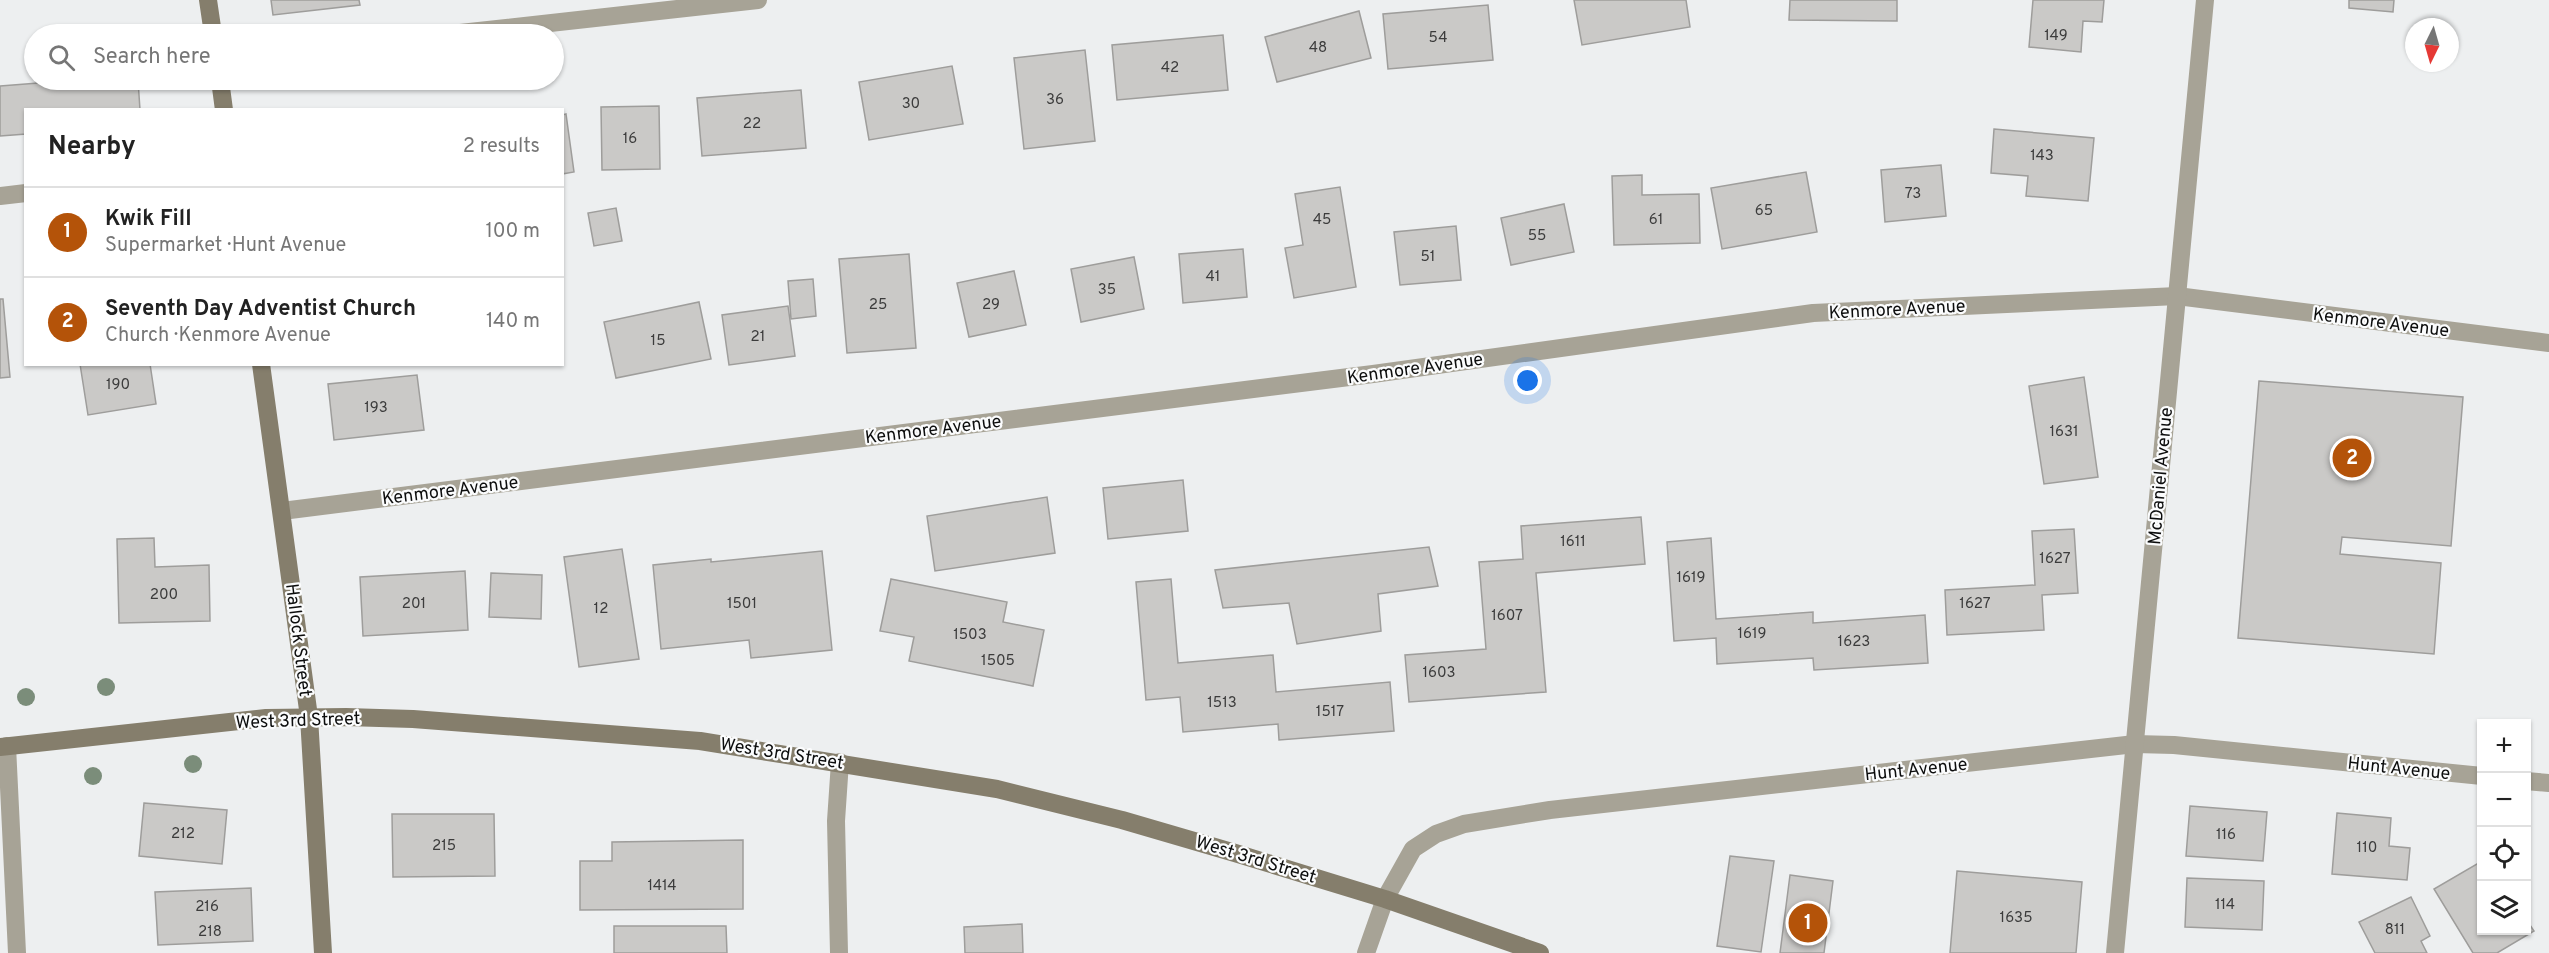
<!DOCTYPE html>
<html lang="en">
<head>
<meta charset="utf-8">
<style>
	:root { --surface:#fff; --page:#f2f2f2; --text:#222; --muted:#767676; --line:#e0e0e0; --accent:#b45309 }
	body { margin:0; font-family:Overpass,sans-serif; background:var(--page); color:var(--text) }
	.controls { position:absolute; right:18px; bottom:18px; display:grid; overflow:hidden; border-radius:0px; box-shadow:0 2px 4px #0004 }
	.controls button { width:54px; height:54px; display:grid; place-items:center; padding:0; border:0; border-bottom:2px solid var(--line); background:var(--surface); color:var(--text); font:30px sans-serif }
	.compass { position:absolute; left:2405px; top:18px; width:54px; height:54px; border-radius:50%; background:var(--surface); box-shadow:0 2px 4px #0004; rotate:185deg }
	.you { position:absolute; left:1528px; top:381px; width:21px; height:21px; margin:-15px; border:4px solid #fff; border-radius:50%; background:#1a73e8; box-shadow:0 0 0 9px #1a73e833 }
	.badge { display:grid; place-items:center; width:39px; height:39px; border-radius:50%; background:var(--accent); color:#fff; font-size:20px; font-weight:700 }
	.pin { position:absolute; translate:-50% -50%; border:3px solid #fff; box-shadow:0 2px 6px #0006 }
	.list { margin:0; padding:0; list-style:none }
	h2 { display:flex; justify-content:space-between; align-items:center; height:78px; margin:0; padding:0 24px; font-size:26px }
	h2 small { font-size:20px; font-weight:400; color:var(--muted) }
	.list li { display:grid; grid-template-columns:39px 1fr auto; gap:18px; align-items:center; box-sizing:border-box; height:90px; padding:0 24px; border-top:2px solid var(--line) }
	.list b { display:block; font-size:22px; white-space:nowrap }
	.list p { margin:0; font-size:20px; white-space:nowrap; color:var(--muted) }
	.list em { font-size:20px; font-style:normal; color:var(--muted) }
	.icon { flex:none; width:33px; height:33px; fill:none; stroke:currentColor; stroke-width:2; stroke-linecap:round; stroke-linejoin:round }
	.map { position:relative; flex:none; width:2549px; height:953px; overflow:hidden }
	.search { position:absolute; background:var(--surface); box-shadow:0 2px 4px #0004; left:24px; top:24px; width:540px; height:66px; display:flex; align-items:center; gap:15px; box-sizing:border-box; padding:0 21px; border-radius:33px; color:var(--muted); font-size:22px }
	.panel { position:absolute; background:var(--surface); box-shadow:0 2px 4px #0004; left:24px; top:108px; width:540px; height:258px; border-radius:0px }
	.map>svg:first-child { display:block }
	.building { fill:#cac9c7; stroke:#9e9d9b; stroke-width:1.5 }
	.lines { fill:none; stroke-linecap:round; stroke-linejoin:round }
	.street { stroke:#a7a396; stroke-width:18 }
	.secondary { stroke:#857e6c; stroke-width:18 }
	.tree { fill:#7b8d7a }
	.labels { text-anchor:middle; stroke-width:4.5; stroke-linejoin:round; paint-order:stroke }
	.number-label { font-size:15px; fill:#3c3c3c }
	.street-label { font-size:18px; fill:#0c0d0d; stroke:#fbfcfd }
</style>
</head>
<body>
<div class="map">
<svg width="2549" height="953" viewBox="0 0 2549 953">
	<rect width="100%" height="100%" fill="#edeff0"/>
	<g class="building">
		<polygon points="271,0 359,0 360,5 273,15"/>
		<polygon points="1574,0 1686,0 1690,27 1582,45"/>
		<polygon points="1790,0 1897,0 1897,21 1789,20"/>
		<polygon points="2033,0 2104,0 2102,22 2083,21 2081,52 2029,47"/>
		<polygon points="2349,0 2394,0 2393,12 2349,8"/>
		<polygon points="1488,5 1493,60 1388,69 1383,14"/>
		<polygon points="1359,11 1371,58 1277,82 1265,37"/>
		<polygon points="1223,35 1228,90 1117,100 1112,45"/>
		<polygon points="1085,50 1095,141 1024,149 1014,58"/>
		<polygon points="952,66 963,124 869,140 859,82"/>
		<polygon points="51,80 138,80 140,110 26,110 26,134 0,136 0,86 51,82"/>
		<polygon points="801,90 806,148 702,156 697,98"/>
		<polygon points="659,106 660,169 602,170 601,107"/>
		<polygon points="566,114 574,172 562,174 562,115"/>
		<polygon points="1994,129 2094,138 2088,201 2026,196 2028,176 1991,173"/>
		<polygon points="1941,165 1946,216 1885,222 1881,170"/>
		<polygon points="1806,172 1817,232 1722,249 1711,188"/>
		<polygon points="1642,175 1642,195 1699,194 1700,243 1614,245 1612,176"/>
		<polygon points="1340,187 1356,287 1294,298 1285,248 1303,245 1295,194"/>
		<polygon points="1564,204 1574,252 1511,265 1501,218"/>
		<polygon points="616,208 622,241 594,246 588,213"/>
		<polygon points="1456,226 1461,280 1400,285 1394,232"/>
		<polygon points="1243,249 1247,297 1183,303 1179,254"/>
		<polygon points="909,254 916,348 847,353 839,259"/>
		<polygon points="1134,257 1144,309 1081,322 1071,269"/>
		<polygon points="1014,271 1026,325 969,337 957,283"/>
		<polygon points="813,279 816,316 791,319 788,281"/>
		<polygon points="0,299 3,299 10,377 0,378"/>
		<polygon points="699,302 711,359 616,378 604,322"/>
		<polygon points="788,306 795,356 729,365 722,315"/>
		<polygon points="80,364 150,364 156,404 88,415"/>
		<polygon points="417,375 424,430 334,440 328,384"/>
		<polygon points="2084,377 2098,477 2044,484 2029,386"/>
		<polygon points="2259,381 2463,397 2451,546 2342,537 2340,554 2441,563 2434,654 2238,638"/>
		<polygon points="1183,480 1188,531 1108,539 1103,488"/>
		<polygon points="1047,497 1055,553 935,571 927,516"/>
		<polygon points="1641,517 1645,564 1536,573 1546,692 1409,702 1405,655 1486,649 1479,562 1523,559 1521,526"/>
		<polygon points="2074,529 2078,593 2042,595 2044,630 1947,635 1945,590 2035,585 2032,531"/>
		<polygon points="154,538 155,567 209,565 210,621 119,623 117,539"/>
		<polygon points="1711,538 1716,619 1813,612 1813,623 1925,615 1928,663 1814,670 1813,658 1717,664 1716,638 1674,641 1667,542"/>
		<polygon points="1429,547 1438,586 1378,594 1381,631 1297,644 1289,603 1223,608 1215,570"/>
		<polygon points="622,549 639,659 579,667 564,557"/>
		<polygon points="822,551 832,650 751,658 749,640 661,649 653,565 711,559 711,562"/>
		<polygon points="465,571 468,630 363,636 360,577"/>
		<polygon points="491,573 542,575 541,619 489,617"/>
		<polygon points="891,579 1007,602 1003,622 1044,630 1033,686 909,661 914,637 880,631"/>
		<polygon points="1171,579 1178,663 1273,655 1276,692 1390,682 1394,731 1279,740 1278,724 1183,732 1180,697 1146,700 1136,582"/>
		<polygon points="144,803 227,810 222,864 139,856"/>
		<polygon points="2190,806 2267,812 2263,861 2186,856"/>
		<polygon points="2337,813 2391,818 2389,846 2410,848 2407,880 2332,874"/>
		<polygon points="392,814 494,814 495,876 393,877"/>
		<polygon points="743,840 743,909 580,910 580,861 612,861 612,842"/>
		<polygon points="1730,856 1774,861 1761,952 1717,946"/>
		<polygon points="2482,861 2482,930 2526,930 2526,919 2534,931 2497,953 2473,953 2434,889"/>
		<polygon points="1957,871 2082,882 2076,953 1950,953"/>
		<polygon points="1790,875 1833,881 1824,953 1780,953"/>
		<polygon points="2187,878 2264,881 2262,930 2185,927"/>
		<polygon points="251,888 253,941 158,945 155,892"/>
		<polygon points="2411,897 2430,936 2421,941 2427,953 2375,953 2359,922"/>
		<polygon points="1022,924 1023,953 965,953 964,927"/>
		<polygon points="614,926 726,926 727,953 614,953"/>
	</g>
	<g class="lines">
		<g class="street">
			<polyline points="451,34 758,0"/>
			<polyline points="0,196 26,193"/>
			<polyline points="282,511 1373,374 1813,313 2177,296 2549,343"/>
			<polyline points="7,746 17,953"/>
			<polyline points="2526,781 2549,783"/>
			<polyline points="839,953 836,821 840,762"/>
			<polyline points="1366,953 1385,899 1413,849 1436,834 1464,824 1550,810 2135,744 2174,745 2482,776"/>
			<polyline points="2115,953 2205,0"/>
		</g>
		<g class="secondary">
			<polyline points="208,0 213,34"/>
			<polyline points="220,80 224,110"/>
			<polyline points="261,364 309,717 323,953"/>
			<polyline points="0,747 266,718 346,717 413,719 700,741 997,789 1122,820 1235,853 1385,899 1540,953"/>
		</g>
	</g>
	<g class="tree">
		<circle cx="106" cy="687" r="9"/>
		<circle cx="26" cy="697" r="9"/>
		<circle cx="193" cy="764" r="9"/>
		<circle cx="93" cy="776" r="9"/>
	</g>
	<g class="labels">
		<g class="number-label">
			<text x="2056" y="40">149</text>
			<text x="1438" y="42">54</text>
			<text x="1318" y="52">48</text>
			<text x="1170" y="72">42</text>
			<text x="1055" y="104">36</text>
			<text x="911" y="108">30</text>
			<text x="752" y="128">22</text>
			<text x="630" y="143">16</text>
			<text x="2042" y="160">143</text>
			<text x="1913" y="198">73</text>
			<text x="1764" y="215">65</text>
			<text x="1322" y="224">45</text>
			<text x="1656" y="224">61</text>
			<text x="1537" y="240">55</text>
			<text x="1428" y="261">51</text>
			<text x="1213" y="281">41</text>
			<text x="1107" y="294">35</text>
			<text x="878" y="309">25</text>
			<text x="991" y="309">29</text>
			<text x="758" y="341">21</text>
			<text x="658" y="345">15</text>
			<text x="118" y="389">190</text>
			<text x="376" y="412">193</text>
			<text x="2064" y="436">1631</text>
			<text x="1573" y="546">1611</text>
			<text x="2055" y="563">1627</text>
			<text x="1691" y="582">1619</text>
			<text x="164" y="599">200</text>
			<text x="414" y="608">201</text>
			<text x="742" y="608">1501</text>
			<text x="1975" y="608">1627</text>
			<text x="601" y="613">12</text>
			<text x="1507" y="620">1607</text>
			<text x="1752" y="638">1619</text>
			<text x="970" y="639">1503</text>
			<text x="1854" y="646">1623</text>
			<text x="998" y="665">1505</text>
			<text x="1439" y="677">1603</text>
			<text x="1222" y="707">1513</text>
			<text x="1330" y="716">1517</text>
			<text x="183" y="838">212</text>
			<text x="2226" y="839">116</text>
			<text x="444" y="850">215</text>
			<text x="2367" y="852">110</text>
			<text x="662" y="890">1414</text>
			<text x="2225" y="909">114</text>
			<text x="207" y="911">216</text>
			<text x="2016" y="922">1635</text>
			<text x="2395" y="934">811</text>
			<text x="210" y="936">218</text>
		</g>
		<g class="street-label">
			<text transform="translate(1897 309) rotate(-3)" y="6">Kenmore Avenue</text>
			<text transform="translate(2381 322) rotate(7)" y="6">Kenmore Avenue</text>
			<text transform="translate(1415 368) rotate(-8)" y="6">Kenmore Avenue</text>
			<text transform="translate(933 429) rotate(-7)" y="6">Kenmore Avenue</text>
			<text transform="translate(2160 476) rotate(-85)" y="6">McDaniel Avenue</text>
			<text transform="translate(450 490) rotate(-7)" y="6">Kenmore Avenue</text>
			<text transform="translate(299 640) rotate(83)" y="6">Hallock Street</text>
			<text transform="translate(298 720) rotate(-2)" y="6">West 3rd Street</text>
			<text transform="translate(782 753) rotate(9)" y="6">West 3rd Street</text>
			<text transform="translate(2399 768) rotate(6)" y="6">Hunt Avenue</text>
			<text transform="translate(1916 769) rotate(-6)" y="6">Hunt Avenue</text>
			<text transform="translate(1256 859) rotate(17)" y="6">West 3rd Street</text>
		</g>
	</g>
</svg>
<div class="controls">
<button>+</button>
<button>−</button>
<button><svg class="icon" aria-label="locate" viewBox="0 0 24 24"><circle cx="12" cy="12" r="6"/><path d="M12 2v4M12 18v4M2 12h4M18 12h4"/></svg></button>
<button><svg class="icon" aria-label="layers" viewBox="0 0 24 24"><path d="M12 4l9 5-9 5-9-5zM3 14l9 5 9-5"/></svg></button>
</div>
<svg class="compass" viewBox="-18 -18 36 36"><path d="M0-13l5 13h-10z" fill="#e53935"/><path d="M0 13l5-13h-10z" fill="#767676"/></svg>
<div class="you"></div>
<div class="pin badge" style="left:1808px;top:923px">1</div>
<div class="pin badge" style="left:2352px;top:458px">2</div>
<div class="search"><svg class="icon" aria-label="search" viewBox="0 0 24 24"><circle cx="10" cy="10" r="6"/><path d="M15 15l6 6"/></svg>Search here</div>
<section class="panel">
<h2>Nearby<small>2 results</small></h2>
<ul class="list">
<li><span class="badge">1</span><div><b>Kwik Fill</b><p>Supermarket · Hunt Avenue</p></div><em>100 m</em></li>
<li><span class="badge">2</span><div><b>Seventh Day Adventist Church</b><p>Church · Kenmore Avenue</p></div><em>140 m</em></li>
</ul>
</section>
</div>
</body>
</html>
